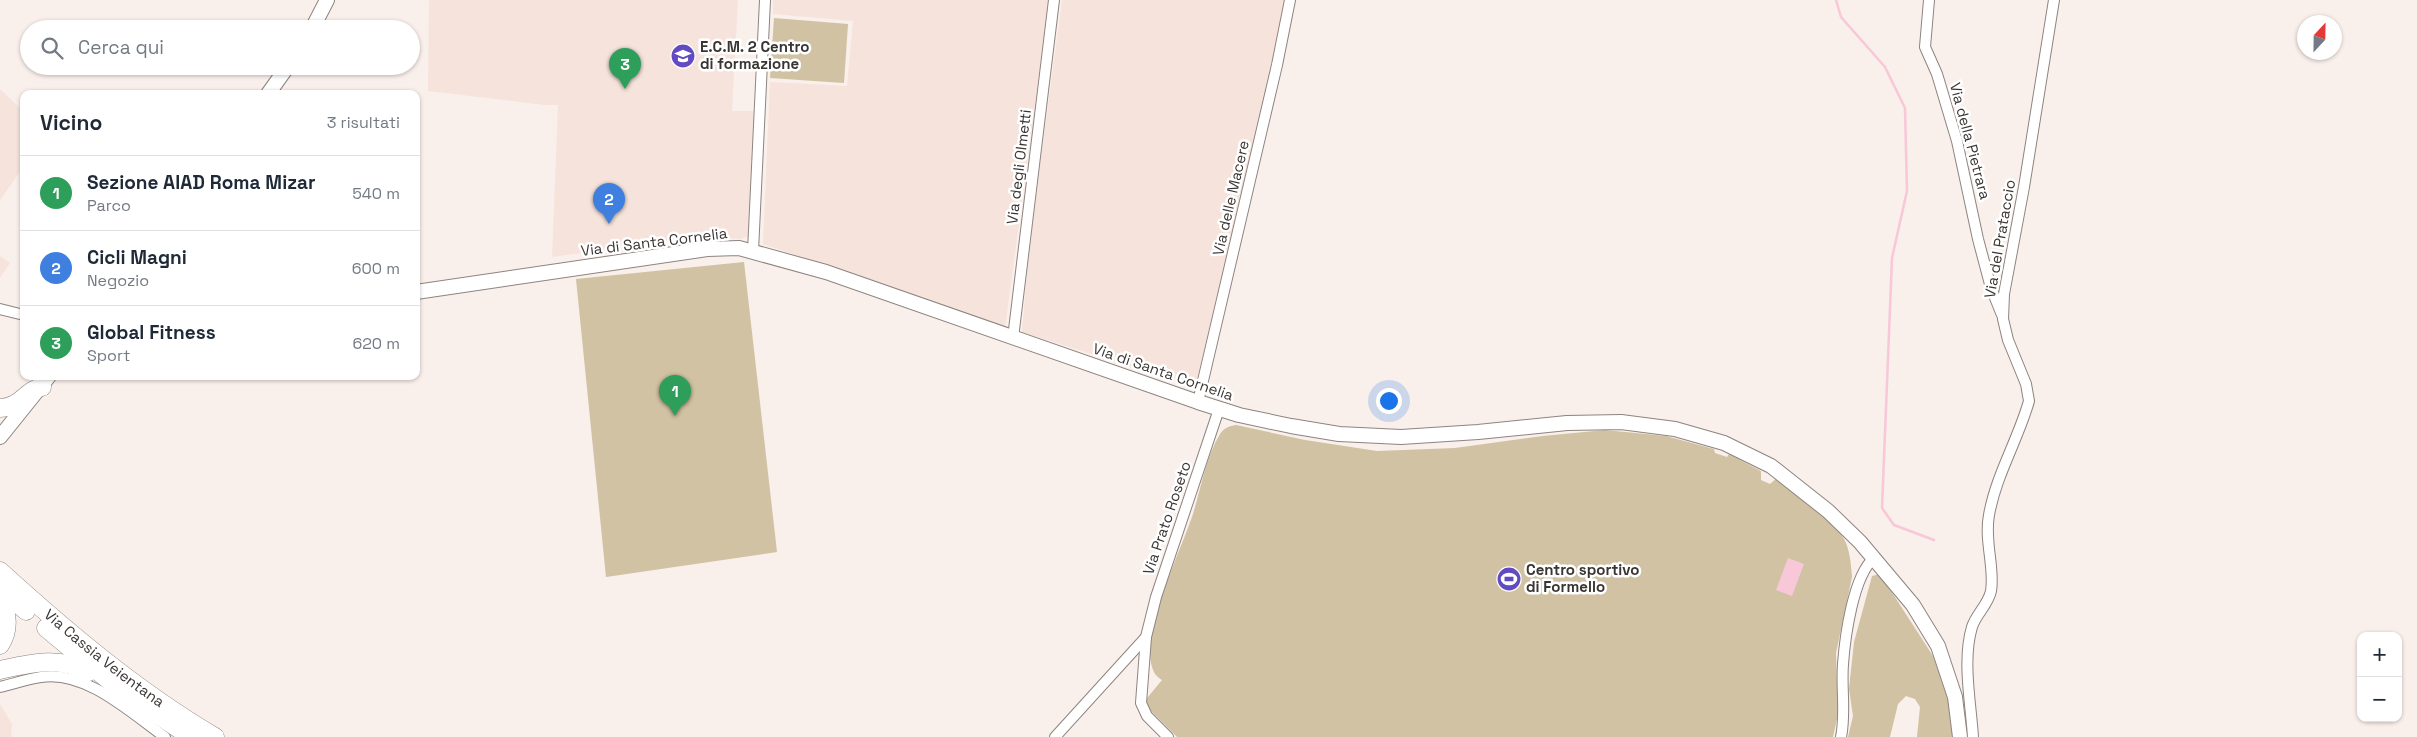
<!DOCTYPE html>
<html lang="it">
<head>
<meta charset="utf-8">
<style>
	:root { --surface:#fff; --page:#f2f2f3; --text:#1f2937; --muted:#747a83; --line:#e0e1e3; --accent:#614ac2 }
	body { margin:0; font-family:"Space Grotesk",sans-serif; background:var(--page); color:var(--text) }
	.controls { position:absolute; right:15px; bottom:15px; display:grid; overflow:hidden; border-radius:10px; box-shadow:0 1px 4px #0004 }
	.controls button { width:45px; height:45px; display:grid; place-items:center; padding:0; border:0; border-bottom:1px solid var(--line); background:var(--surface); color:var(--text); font:25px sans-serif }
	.compass { position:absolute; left:2297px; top:15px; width:45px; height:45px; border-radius:50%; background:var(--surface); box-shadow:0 1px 4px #0004; rotate:22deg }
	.you { position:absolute; left:1388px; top:400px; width:18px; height:18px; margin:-12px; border:4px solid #fff; border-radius:50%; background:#1a73e8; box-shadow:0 0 0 8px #1a73e833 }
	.badge { display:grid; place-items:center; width:32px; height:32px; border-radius:50%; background:var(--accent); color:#fff; font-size:16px; font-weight:700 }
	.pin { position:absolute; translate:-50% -41px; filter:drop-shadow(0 1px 2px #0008) }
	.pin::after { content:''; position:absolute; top:26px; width:18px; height:15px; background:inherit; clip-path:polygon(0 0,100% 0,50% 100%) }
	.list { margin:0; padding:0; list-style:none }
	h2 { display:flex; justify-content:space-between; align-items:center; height:65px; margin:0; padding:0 20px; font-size:21px }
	h2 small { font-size:16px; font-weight:400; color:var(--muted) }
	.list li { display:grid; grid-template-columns:32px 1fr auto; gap:15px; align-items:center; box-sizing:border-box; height:75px; padding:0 20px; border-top:1px solid var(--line) }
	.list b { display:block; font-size:19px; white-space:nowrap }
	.list p { margin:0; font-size:16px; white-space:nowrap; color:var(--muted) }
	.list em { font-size:16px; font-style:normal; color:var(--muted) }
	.icon { flex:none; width:28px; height:28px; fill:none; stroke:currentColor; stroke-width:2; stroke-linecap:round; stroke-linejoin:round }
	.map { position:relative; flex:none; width:2417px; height:737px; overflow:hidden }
	.search { position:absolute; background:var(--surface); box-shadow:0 1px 4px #0004; left:20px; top:20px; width:400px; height:55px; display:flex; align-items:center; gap:12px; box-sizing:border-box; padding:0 18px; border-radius:28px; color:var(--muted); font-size:19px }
	.panel { position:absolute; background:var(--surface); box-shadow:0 1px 4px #0004; left:20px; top:90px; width:400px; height:290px; border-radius:10px }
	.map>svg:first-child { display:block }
	.built { fill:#f6e3dc }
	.green { fill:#d0c2a2 }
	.water { fill:#f8c7d8 }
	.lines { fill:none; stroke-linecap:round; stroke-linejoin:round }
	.stream { stroke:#f8c7d8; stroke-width:2.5 }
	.street-casing { stroke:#8d8480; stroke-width:12 }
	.secondary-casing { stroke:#8d8480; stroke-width:16 }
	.highway-casing { stroke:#8d8480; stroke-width:19 }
	.street { stroke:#fff; stroke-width:10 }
	.secondary { stroke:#fff; stroke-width:14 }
	.highway { stroke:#fff; stroke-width:18 }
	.labels { text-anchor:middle; stroke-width:5; stroke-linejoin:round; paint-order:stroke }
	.poi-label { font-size:15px; font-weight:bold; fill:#393533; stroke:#fff; text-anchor:start }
	.street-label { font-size:15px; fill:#393533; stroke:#fff }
</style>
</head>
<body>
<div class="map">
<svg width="2417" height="737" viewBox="0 0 2417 737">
	<rect width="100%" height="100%" fill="#f9efeb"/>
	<g class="built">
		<polygon points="429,0 738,0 732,111 755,111 748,236 741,239 703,236 552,257 558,105 545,105 428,91"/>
		<polygon points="773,0 1049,0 1005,328 763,244 770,82 847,86 853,21 773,14"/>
		<polygon points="1062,0 1286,0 1282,29 1195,387 1022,332 1029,249"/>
		<polygon points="0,89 24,112 24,166 0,200"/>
		<polygon points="0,256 10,263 0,278"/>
		<polygon points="0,704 12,724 11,737 0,737"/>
	</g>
	<g class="green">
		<polygon points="774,18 848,24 844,83 770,78"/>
		<polygon points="744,262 777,552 606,577 576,279"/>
		<path d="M1236 425 1305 440 1377 451 1455 448 1543 436 1605 430 1666 436 1714 449 1715 453 1727 457 1729 454 1761 471V480L1770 484 1778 477C1798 494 1831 516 1844 539 1850 550 1851 564 1852 577L1836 653 1838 714 1833 737H1177L1143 703 1162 680C1159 678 1155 675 1154 672 1137 640 1182 548 1193 514 1201 488 1206 457 1220 434 1224 428 1229 426 1236 425Z"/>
		<polygon points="1880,574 1933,656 1949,701 1954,737 1917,737 1920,707 1915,699 1906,696 1898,704 1890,737 1848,737 1853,716 1849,689 1854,642 1872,576"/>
	</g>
	<polygon class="water" points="1788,558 1804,564 1792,596 1776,590"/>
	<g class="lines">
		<polyline class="stream" points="1836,0 1841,17 1885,67 1905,108 1907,191 1892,258 1882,508 1894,525 1934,540"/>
		<defs>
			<g id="street">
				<polyline points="1929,0 1925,47 1937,74 1957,141 1978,239 1991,288 2002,315"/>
				<polyline points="753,251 765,0"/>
				<polyline points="0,309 24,315"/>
				<polyline points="1013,338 1054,0"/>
				<polyline points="1198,402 1277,65 1290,0"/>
				<path d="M0 687C13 684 27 679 41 677 86 670 131 713 165 737"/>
				<polyline points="1055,737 1146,637"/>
				<polyline points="1168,737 1147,716 1141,703 1146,637 1156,597 1219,409"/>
				<path d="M1841 737C1846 713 1841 688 1843 664 1845 637 1853 576 1874 558"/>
				<path d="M1973 737C1971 704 1962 660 1972 627 1976 614 1988 605 1991 591 1995 568 1984 541 1989 515 1996 475 2018 440 2029 401L2026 384 2008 340 2003 319 2004 294 2024 187 2054 0"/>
			</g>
			<g id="secondary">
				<polyline points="312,29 327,0"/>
				<polyline points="268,94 288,66"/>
				<polyline points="416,292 707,249 739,248 826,272 1198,402 1239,415 1291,426 1339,434 1401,437 1478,432 1567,423 1621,422 1675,429 1724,443 1771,466 1828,511 1860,542 1913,605 1938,646 1955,697 1960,737"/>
				<polyline points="0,437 49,376"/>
			</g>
			<g id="highway">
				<path d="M0 408C22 407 25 390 42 387"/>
				<path id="s1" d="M0 571C67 632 137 691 215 737"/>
				<polyline points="0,588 26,611"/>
				<path d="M0 598C8 613 10 630 0 645"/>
				<polyline points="46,628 123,692 191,737"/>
				<path d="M0 670C32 663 59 656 89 672"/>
			</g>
		</defs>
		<use href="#street" class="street-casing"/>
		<use href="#secondary" class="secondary-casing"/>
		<use href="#highway" class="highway-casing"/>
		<use href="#street" class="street"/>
		<use href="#secondary" class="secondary"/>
		<use href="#highway" class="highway"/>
	</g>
	<defs>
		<symbol id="school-disc" viewBox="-11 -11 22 22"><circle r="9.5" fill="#614ac2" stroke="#fff"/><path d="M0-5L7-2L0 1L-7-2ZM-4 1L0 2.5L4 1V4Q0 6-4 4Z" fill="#fff"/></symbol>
		<symbol id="stadium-disc" viewBox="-11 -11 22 22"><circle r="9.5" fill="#614ac2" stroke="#fff"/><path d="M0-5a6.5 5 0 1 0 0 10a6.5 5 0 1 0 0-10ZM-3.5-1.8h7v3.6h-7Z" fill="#fff"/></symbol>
	</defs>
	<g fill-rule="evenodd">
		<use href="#school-disc" x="669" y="42" width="28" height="28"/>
		<use href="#stadium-disc" x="1495" y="565" width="28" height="28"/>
	</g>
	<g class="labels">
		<g class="poi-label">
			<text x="700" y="52">E.C.M. 2 Centro<tspan x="700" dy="17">di formazione</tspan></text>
			<text x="1526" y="575">Centro sportivo<tspan x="1526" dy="17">di Formello</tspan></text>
		</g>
		<g class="street-label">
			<text transform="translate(1970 141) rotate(75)" y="5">Via della Pietrara</text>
			<text transform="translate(1019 167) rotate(-83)" y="5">Via degli Olmetti</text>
			<text transform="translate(1231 198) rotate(-77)" y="5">Via delle Macere</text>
			<text transform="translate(2000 239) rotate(-80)" y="5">Via del Prataccio</text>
			<text transform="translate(654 242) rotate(-7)" y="5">Via di Santa Cornelia</text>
			<text transform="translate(1163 372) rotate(19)" y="5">Via di Santa Cornelia</text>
			<text transform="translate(1167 518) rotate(-71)" y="5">Via Prato Roseto</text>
			<text dy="5" stroke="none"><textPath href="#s1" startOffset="136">Via Cassia Veientana</textPath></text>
		</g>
	</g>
</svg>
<div class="controls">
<button>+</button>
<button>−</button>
</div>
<svg class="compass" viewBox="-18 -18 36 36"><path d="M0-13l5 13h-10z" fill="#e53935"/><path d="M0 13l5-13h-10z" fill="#747a83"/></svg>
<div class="you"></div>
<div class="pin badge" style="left:675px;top:416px;background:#2e9e5b">1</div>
<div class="pin badge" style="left:609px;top:224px;background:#3f7fe0">2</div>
<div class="pin badge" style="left:625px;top:89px;background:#2e9e5b">3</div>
<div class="search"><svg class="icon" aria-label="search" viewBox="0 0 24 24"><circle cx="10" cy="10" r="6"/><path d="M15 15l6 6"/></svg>Cerca qui</div>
<section class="panel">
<h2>Vicino<small>3 risultati</small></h2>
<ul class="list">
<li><span class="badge" style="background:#2e9e5b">1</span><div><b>Sezione AIAD Roma Mizar</b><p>Parco</p></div><em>540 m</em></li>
<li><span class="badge" style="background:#3f7fe0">2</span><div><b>Cicli Magni</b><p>Negozio</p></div><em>600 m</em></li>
<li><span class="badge" style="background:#2e9e5b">3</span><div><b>Global Fitness</b><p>Sport</p></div><em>620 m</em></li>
</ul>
</section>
</div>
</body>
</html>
